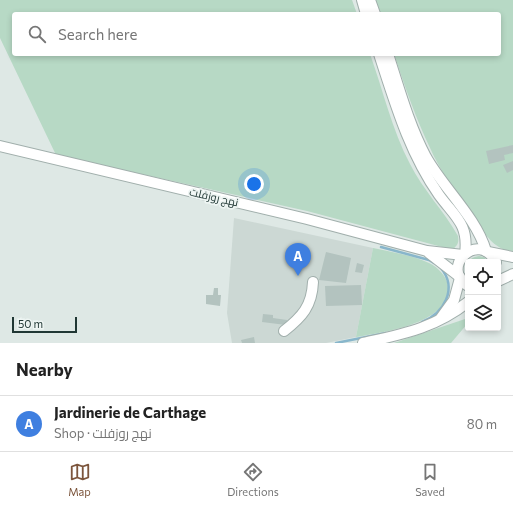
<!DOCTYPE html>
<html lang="en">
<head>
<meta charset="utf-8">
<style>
	:root { --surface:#fff; --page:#f2f2f2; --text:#222; --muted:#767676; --line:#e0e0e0; --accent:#7c553c }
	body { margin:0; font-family:Commissioner,Cairo,sans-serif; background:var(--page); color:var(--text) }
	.controls { position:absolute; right:12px; bottom:12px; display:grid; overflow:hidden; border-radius:4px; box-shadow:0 2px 6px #0003 }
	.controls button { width:36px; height:36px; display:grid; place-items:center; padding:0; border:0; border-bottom:1px solid var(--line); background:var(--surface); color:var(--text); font:20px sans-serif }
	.scale { position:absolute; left:12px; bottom:10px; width:65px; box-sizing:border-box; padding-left:4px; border:2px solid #203734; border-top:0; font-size:11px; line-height:14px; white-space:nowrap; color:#203734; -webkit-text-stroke:3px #eef5f3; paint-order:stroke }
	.you { position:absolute; left:254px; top:184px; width:14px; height:14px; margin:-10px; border:3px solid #fff; border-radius:50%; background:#1a73e8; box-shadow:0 0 0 6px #1a73e833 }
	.badge { display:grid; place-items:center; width:26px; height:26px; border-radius:50%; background:var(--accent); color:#fff; font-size:13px; font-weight:700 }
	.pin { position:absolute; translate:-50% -33px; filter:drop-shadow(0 1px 2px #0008) }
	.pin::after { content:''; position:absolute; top:21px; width:14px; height:12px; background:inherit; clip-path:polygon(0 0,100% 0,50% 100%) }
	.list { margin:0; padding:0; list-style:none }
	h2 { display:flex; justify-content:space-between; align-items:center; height:52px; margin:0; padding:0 16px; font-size:17px }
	h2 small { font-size:13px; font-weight:400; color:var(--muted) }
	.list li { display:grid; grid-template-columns:26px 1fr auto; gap:12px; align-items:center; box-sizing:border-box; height:56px; padding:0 16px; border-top:1px solid var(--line) }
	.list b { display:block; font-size:15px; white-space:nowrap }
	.list p { margin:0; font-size:13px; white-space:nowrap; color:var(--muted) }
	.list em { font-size:13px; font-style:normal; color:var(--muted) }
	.icon { flex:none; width:22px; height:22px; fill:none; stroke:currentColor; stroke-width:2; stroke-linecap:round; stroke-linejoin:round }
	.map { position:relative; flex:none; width:513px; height:343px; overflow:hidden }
	.search { position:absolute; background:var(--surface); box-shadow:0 2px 6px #0003; left:12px; right:12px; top:12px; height:44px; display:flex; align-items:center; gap:10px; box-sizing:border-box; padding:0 14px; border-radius:4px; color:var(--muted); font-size:15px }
	.sheet { height:108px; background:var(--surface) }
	nav { display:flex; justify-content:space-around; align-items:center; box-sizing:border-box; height:56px; border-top:1px solid var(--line); background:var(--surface); font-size:11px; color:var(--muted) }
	nav a { display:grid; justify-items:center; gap:2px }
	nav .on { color:var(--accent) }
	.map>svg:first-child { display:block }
	.built { fill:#ccd8d4 }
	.green { fill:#b7d9c5 }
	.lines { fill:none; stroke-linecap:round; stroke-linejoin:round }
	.stream { stroke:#88b6cb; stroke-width:2.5 }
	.building { fill:#b3c3bf }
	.minor-casing { stroke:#a1afac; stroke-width:12 }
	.minor { stroke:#fff; stroke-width:10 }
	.labels { text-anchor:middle; stroke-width:3.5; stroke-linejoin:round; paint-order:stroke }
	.street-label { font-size:11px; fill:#203734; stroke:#eef5f3 }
</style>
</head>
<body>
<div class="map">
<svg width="513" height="343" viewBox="0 0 513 343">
	<rect width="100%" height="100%" fill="#dee8e5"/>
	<polygon class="built" points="234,218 373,248 356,337 326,343 232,343 227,313"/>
	<g class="green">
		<path d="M0 0H352L357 14H14V54H370C383 90 392 130 410 164 423 190 444 211 458 236 459 242 458 245 453 249L442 247 307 211 56 155 0 38Z"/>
		<path d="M375 0H513V251C507 251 501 249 496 245 480 233 440 171 431 150 416 119 405 87 394 54H499V14H380Z"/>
		<path d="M373 248C391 252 412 255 429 263 438 267 447 277 448 286 451 324 382 332 356 337Z"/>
		<path d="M479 256 484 257 489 262H468V277C462 267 467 258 479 256Z"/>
		<polygon points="468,318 468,323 451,343 394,343"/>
	</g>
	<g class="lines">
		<g class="stream">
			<polyline points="381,247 429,260 434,263"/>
			<path d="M422 322C444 313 458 289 441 268"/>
			<polyline points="336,343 386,333"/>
		</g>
	</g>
	<g class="building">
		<polygon points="513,145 513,153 504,155 505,160 489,164 486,151"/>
		<polygon points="513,161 513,170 507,173 503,165"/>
		<polygon points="326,252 351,258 346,283 319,280"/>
		<polygon points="357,263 364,265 362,273 355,272"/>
		<polygon points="361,285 362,305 326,306 325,286"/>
		<polygon points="214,288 218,288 218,295 221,295 220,306 206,304 206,295 213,295"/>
		<polygon points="263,314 273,315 273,318 287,320 286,325 262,322"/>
		<polygon points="254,337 255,343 242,343 241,340"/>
	</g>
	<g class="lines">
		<defs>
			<g id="minor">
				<polyline points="362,0 366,14"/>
				<polyline points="370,0 375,14"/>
				<path d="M379 54C395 103 409 152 439 195 455 217 469 224 465 254"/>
				<path d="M388 54C399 88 409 125 426 157 444 189 476 217 486 251"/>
				<polyline points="0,146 307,219 427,251 463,255"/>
				<polyline points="488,252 513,257"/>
				<polyline points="429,253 460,277"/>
				<polyline points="498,281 513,274"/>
				<path d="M468 286C439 268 478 229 496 262"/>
				<polyline points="441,318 454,300 460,278"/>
				<path d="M284 331C302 317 312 306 313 282"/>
				<path d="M363 343C403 334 435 328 468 302"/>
			</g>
		</defs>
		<use href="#minor" class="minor-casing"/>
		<use href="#minor" class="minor"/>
	</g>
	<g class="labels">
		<g class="street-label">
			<text transform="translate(214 197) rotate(13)" y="4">نهج روزفلت</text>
		</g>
	</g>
</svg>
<div class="controls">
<button><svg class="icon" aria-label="locate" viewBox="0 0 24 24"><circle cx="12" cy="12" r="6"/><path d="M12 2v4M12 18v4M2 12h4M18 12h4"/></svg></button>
<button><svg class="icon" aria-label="layers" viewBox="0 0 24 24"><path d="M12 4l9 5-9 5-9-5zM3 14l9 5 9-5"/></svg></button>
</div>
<div class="scale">50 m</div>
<div class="you"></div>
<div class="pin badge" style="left:298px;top:276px;background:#3f7fe0">A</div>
<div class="search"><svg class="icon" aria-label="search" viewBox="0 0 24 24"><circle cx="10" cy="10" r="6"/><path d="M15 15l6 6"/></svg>Search here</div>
</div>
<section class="sheet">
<h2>Nearby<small></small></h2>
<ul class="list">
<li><span class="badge" style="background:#3f7fe0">A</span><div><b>Jardinerie de Carthage</b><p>Shop · نهج روزفلت</p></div><em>80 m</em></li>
</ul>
</section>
<nav>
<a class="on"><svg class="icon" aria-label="map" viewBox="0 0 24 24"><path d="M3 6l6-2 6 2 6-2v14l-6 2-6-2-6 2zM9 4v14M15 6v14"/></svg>Map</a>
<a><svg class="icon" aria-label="directions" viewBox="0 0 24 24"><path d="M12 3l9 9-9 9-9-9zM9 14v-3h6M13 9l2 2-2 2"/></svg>Directions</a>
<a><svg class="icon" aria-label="saved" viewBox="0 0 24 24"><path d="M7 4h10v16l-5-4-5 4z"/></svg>Saved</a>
</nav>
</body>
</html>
